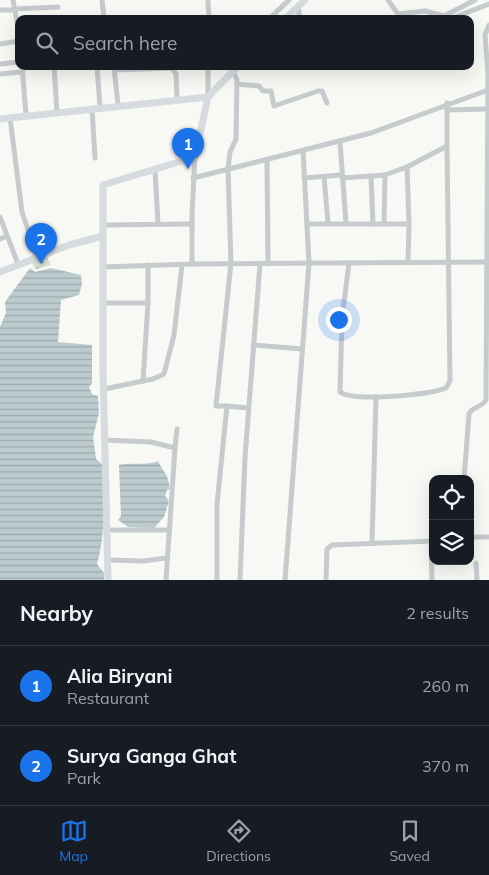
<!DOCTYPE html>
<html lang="en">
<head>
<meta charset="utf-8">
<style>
	:root { --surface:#171b24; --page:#20242c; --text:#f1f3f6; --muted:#9ea1a6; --line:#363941; --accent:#1a73e8 }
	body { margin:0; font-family:Mulish,sans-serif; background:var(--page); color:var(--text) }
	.controls { position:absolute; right:15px; bottom:15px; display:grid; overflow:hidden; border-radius:10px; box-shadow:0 5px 20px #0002 }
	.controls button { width:45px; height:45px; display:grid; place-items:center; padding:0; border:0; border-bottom:1px solid var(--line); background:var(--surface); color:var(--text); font:25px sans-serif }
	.you { position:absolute; left:338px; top:319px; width:18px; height:18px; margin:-12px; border:4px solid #fff; border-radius:50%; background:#1a73e8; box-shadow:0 0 0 8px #1a73e833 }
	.badge { display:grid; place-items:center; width:32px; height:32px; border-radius:50%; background:var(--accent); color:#fff; font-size:16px; font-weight:700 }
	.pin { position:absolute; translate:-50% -41px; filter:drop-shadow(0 1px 2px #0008) }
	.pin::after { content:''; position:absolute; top:26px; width:18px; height:15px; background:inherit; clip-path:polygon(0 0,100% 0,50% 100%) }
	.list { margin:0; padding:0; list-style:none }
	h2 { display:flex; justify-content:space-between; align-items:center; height:65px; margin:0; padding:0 20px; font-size:21px }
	h2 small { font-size:16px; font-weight:400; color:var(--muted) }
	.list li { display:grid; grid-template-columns:32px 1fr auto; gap:15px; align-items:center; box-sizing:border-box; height:80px; padding:0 20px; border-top:1px solid var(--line) }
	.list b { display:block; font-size:19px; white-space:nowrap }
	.list p { margin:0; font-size:16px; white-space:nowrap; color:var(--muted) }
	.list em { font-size:16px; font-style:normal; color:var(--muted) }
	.icon { flex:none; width:28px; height:28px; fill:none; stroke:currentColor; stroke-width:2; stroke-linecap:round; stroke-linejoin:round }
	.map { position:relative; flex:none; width:489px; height:580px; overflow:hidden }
	.search { position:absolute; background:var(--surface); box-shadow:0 5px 20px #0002; left:15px; right:15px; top:15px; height:55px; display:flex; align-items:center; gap:12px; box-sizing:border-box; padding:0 18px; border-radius:10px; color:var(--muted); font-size:19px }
	.sheet { height:225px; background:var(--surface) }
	nav { display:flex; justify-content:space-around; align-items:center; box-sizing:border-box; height:70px; border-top:1px solid var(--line); background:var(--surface); font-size:14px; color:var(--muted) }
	nav a { display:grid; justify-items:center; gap:2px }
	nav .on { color:var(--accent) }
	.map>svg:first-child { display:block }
	.park { fill:url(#park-dots) }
	.water { fill:url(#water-rules) }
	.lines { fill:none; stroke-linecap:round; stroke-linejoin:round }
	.street { stroke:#c6cbce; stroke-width:5 }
	.secondary { stroke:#d5dbde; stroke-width:7 }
</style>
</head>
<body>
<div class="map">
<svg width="489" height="580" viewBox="0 0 489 580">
	<defs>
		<pattern id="park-dots" width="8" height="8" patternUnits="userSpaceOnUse" patternTransform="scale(1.25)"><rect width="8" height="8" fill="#dae1d6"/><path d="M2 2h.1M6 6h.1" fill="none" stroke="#b4bbb3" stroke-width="1.8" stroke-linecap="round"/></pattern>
		<pattern id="water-rules" width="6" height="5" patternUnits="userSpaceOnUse" patternTransform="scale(1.25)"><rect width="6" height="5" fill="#bccbce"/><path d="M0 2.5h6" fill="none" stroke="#9caaad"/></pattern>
	</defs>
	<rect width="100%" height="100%" fill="#f8f8f5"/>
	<polygon class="park" points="47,257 51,265 35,270 32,262"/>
	<g class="water">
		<path d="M30 268 35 272 51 268 81 275 82 284 79 295 61 300 58 342 92 345V383L89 387 92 394 98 396 99 413 93 437 96 459 102 464C104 497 106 532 97 564L104 573V580H0V327L6 313 5 302Z"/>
		<path d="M158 461C166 477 167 471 170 489L167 490 165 496 169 501 164 517 154 528 128 527 118 520 121 516 119 465C133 462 145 466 158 461Z"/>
	</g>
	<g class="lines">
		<g class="street">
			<polyline points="13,0 19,33"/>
			<polyline points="102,0 104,19"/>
			<polyline points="208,0 209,19"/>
			<polyline points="388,0 398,14 425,11 444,16 475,0"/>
			<polyline points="298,7 300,19"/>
			<polyline points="14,9 58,7"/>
			<polyline points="0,10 15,10"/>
			<polyline points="269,19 289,0"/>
			<polyline points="450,19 489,4"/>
			<polyline points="0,44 19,41"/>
			<polyline points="0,64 19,62"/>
			<polyline points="22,66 26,115"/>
			<polyline points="54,66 57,112"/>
			<polyline points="97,66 100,107"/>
			<polyline points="208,66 208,97"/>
			<polyline points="114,68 118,105"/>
			<polyline points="114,70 172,68 176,74 177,100"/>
			<polyline points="0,74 22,72"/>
			<polyline points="237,84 259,86 263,91 271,91 274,106 318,91 322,91 327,103"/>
			<polyline points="92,108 95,158"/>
			<polyline points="447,110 487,109"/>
			<polyline points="10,118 22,212 37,257"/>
			<polyline points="340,142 346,223"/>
			<polyline points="195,157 192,213 192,264 489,262"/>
			<polyline points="267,159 268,264"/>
			<polyline points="155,170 158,224"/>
			<polyline points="371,176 373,224"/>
			<polyline points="324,177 328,223"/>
			<polyline points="193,178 371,133 488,90"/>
			<polyline points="304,178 341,175"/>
			<polyline points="342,178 385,175 407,167"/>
			<polyline points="0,217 18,264"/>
			<polyline points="307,224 409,224"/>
			<polyline points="384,224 385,175"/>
			<polyline points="103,225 192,224"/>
			<polyline points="0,239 7,236"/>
			<polyline points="408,262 409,224 407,167 447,146 447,103"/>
			<path d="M349 263 342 318 340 392C354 402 429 395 446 388L450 381 447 146"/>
			<polyline points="103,267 192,264"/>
			<polyline points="104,303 148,303 148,265"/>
			<polyline points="253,345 302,349"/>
			<polyline points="143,381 148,303"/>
			<polyline points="104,389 153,379 164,374 174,335 182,265"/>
			<polyline points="227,406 216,406 231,263 228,169 230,152 236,139 237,80 233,71"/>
			<polyline points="105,440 151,442 175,448 177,429"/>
			<path d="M464 479 469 414C472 406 482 408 486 400L488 73 485 35 489 25"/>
			<polyline points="106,530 168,530"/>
			<polyline points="470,537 489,537"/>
			<polyline points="431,542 432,580"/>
			<polyline points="372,543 376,397"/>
			<polyline points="107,560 143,561 166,558"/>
			<polyline points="476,563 477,580"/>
			<polyline points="166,580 175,448"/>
			<polyline points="217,580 217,504 227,406 248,408"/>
			<polyline points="240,580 245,457 260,264"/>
			<polyline points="285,580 309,263 303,151"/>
			<polyline points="326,580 327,549 332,545 433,541"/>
		</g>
		<g class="secondary">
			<polyline points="285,19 305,0"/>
			<polyline points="0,119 208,97 238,66"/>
			<polyline points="0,272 69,245 103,236"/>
			<polyline points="108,580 103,370 103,185 195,157 208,97"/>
		</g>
	</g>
</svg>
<div class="controls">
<button><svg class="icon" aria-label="locate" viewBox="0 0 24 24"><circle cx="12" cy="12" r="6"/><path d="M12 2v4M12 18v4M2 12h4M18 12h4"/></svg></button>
<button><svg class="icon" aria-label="layers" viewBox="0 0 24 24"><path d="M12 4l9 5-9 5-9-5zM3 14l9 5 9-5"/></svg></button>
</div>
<div class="you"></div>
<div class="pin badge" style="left:188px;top:169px">1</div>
<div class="pin badge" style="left:41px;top:264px">2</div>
<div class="search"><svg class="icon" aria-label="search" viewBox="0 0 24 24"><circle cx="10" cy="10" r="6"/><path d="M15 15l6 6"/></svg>Search here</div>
</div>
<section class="sheet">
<h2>Nearby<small>2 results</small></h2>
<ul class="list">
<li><span class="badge">1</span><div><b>Alia Biryani</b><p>Restaurant</p></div><em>260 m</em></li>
<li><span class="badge">2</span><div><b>Surya Ganga Ghat</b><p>Park</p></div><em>370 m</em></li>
</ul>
</section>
<nav>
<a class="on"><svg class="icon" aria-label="map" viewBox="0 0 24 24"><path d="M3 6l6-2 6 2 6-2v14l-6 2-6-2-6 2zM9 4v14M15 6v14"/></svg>Map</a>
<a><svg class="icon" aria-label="directions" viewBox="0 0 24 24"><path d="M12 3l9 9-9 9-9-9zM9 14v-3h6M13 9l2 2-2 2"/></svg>Directions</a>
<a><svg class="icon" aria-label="saved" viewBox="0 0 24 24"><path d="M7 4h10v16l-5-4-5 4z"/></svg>Saved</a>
</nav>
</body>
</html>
